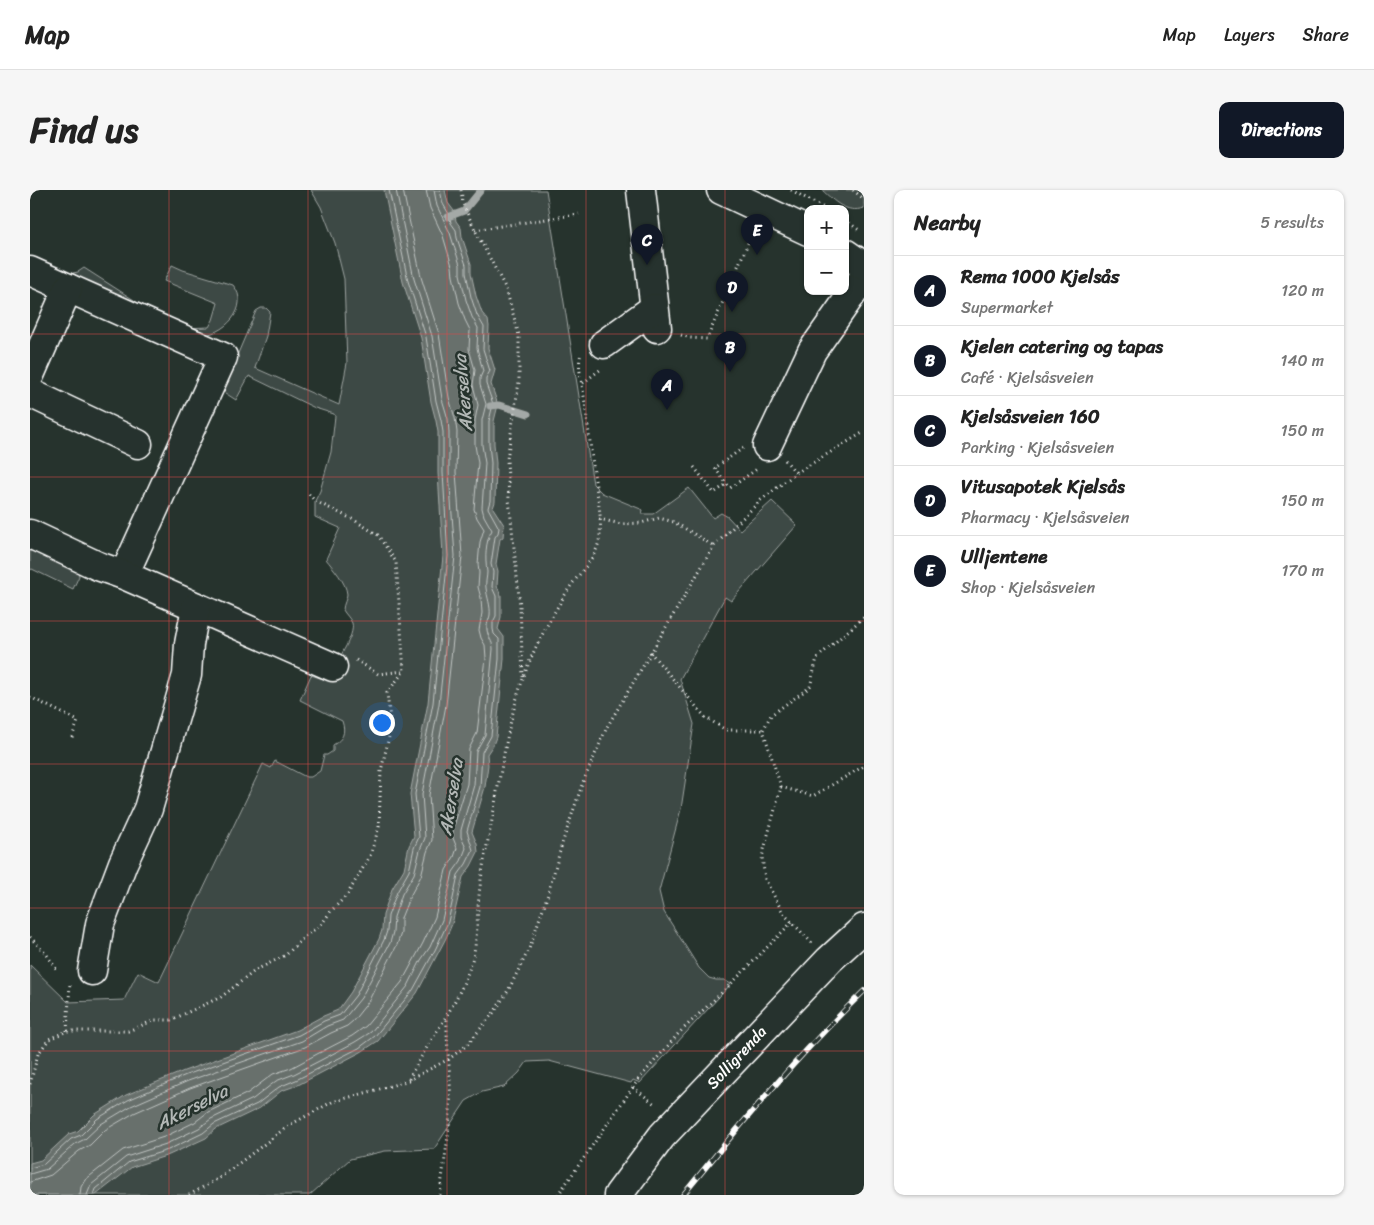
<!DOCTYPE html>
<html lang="en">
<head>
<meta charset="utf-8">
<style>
	:root { --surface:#fff; --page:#f6f6f6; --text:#222; --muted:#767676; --line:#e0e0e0; --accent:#111827 }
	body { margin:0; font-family:Sriracha,sans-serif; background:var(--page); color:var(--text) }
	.controls { position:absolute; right:15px; top:15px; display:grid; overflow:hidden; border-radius:10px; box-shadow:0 1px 4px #0004 }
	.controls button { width:45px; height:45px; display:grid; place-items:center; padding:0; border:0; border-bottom:1px solid var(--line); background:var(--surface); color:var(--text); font:25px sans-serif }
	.you { position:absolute; left:351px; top:532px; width:18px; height:18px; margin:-12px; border:4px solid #fff; border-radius:50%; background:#1a73e8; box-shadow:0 0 0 8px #1a73e833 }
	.badge { display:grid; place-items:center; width:32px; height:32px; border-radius:50%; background:var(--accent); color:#fff; font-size:16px; font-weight:700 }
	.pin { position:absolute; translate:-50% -41px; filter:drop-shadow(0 1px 2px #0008) }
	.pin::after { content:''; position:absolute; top:26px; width:18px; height:15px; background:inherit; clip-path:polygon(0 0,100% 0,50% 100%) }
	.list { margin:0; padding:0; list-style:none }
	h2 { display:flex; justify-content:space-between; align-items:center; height:65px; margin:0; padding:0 20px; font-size:21px }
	h2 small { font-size:16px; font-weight:400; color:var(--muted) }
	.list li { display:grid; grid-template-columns:32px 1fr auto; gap:15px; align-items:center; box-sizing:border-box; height:70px; padding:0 20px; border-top:1px solid var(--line) }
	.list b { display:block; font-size:19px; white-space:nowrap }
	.list p { margin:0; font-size:16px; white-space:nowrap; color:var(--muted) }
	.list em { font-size:16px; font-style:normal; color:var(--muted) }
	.map { position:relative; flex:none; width:834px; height:1005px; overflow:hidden; border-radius:10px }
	header { display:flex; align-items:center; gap:30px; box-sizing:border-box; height:70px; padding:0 25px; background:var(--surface); border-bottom:1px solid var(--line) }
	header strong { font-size:24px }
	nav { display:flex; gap:28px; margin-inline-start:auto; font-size:18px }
	.intro { display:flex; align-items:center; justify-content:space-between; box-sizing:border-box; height:120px; padding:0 30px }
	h1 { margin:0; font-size:35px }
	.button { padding:12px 22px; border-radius:10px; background:var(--accent); color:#fff; font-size:18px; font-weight:700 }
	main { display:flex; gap:30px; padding:0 30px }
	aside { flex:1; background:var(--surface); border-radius:10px; box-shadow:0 1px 4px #0004 }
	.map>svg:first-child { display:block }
	.green { fill:#3e4944; stroke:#9ea4a2 }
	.water { fill:#67706c; stroke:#a4a9a7 }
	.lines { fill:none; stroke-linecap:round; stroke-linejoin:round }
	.shore { stroke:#c2c6c4; stroke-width:1 }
	.stream { stroke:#a4a9a7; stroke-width:7 }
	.minor-casing { stroke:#fff; stroke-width:31 }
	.major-casing { stroke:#fff; stroke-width:31 }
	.path { stroke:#fff; stroke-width:3; stroke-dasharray:1 4; stroke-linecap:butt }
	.minor { stroke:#26332d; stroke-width:28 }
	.major { stroke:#26332d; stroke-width:28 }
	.rail-casing { stroke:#fff; stroke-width:5.5 }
	.rail { stroke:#26332d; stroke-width:4; stroke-dasharray:11; stroke-linecap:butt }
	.grid { fill:none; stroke:#dc4848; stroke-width:1; stroke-opacity:0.55 }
	.labels { text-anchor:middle; stroke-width:5; stroke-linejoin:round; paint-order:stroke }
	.street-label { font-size:16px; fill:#fff; stroke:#26332d }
	.water-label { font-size:18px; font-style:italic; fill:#b3b8b6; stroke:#26332d }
</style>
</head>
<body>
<header>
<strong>Map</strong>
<nav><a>Map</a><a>Layers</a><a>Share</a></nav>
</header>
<div class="intro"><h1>Find us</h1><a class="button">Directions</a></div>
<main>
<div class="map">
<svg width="834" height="1005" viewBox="0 0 834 1005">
	<rect width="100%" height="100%" fill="#26332d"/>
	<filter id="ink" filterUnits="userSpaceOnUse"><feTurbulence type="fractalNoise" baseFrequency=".02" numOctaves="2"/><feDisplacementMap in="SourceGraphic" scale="10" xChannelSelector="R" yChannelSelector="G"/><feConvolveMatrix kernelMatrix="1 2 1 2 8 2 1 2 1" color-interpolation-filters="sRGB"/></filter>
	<g filter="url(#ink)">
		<g class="green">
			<path d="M281 0H516L563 294 572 303 613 320 612 324H623L659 298 683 328 691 323 698 327 710 340 742 311 767 335 701 411 695 407 650 489 664 534 651 619 629 701 634 722 669 778 679 788 686 790H694L701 794 610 893 603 890 601 893 519 871 497 872 489 883 474 897 452 902 436 911 404 959 355 961 320 969 280 1005H0V775L38 812 94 810 108 782 129 792 233 574 241 578 245 571 276 587H281L290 581 294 565H297L303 561V555C313 549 316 543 312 531L270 510 281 485 290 488H296L299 485C305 474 326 445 322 433 320 428 315 424 313 420 313 414 317 409 317 404 316 392 303 378 296 369L310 338 285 327V311L290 301 301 262 305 226 304 224 285 218 219 186 206 210 192 201 226 121 231 118H236L240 122 236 146 225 178 309 215 317 173 314 89 305 53 291 17Z"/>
			<path d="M792 0H834V18C816 24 804 11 792 0Z"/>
			<path d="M142 75 153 80 203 95C222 117 193 147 168 145 164 144 159 140 154 138L179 137 183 130 188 113 134 91Z"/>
			<polygon points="54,78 104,110 114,120 42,87 43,83 48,82"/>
			<polygon points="0,353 47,376 49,386 43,399 2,379 0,380"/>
		</g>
		<polygon class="water" points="354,0 415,0 418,13 424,21 426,31 431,38 432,47 441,74 441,83 446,106 452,123 458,130 459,136 458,158 465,180 461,194 468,215 464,231 464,254 466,273 465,312 463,318 474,335 473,347 470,349 466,374 468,381 467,396 471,405 471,427 468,439 474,447 474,469 466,547 463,555 457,564 458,575 455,597 442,642 447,654 448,662 441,676 433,687 422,734 416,748 387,803 348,851 331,862 268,895 251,901 230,918 186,939 176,948 139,965 102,977 66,1005 0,1005 0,973 11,970 39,944 48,941 64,925 96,905 154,881 267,840 291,827 308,820 321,802 349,749 352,740 353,725 362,699 374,679 379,656 384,646 380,604 398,513 413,366 408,283 408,242 406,231 401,212 391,148 373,92"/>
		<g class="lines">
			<g class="shore">
				<polyline points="0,978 14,974 41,949 51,945 67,929 98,910 156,885 269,845 294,831 310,825 326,805 354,750 357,741 358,726 367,702 379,681 384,658 389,647 385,604 403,513 418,366 413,283 413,242 411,230 406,211 396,147 378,91 359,0"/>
				<polyline points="0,984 17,979 45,954 55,949 71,934 101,916 158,891 272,851 297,836 313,830 331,808 360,753 363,742 364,727 372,704 384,684 390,660 395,648 392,604 409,514 425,366 419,283 419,242 418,229 412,209 402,146 384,89 366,0"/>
				<polyline points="0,992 21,985 49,961 60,955 75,940 104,923 160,898 275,857 301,843 317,836 323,831 338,812 367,755 371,743 371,728 379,708 391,686 397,662 402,650 399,605 416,515 432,366 426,282 427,242 425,228 419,208 409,144 391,87 373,0"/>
				<polyline points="50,1005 51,997 55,990 93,960 134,947 165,932 178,922 218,903 243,884 261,878 289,863 322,846 336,836 372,792 393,753 405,727 416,680 424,667 427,658 423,648 423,639 437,594 439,559 447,543 456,468 455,455 451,448 449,440 452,423 451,408 448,397 449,383 448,374 450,352 454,339 447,328 444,319 448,273 445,255 445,230 448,215 443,195 445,180 439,159 440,140 435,130 429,113 423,86 422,76 413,46 400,18 396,0"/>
				<path d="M57 1005 61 995 96 967 136 954 169 938 181 929 223 909 246 891 264 884 293 869 325 852 341 842 378 796 391 770 400 757 412 730 423 682 431 671 436 658 431 647V640L444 595 446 561 455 545 463 459C463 451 458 448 457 440 456 434 459 431 460 425 461 416 457 407 456 398 455 393 457 387 457 382 455 368 455 352 462 340L454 326 452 318 455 273 452 255V230L456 214 450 195V188L453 181 447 158 448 138 442 127 436 110 430 84V75L420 43 407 16 404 0"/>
				<polyline points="64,1005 66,999 99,972 138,960 173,943 184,934 227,914 249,897 266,890 329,858 345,846 383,800 405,760 418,732 428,685 436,674 443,660 437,641 450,597 452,562 461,546 469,469 469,449 464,444 463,439 463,432 466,426 466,406 462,397 463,382 461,374 464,354 465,347 468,343 469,338 458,318 460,311 461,273 459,254 459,231 463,214 456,194 456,188 460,181 453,159 454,137 447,125 441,107 436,83 436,75 427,48 426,40 421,33 419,24 413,14 410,0"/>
			</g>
			<g class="stream">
				<polyline points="418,27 434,21 451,0"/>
				<polyline points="460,216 469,215 498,224"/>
			</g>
			<defs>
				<g id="minor">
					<polyline points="611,0 627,138"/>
					<polyline points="0,81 193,167 94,385"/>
					<polyline points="574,154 624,118"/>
					<polyline points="0,185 38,98"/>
					<polyline points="0,203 108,254"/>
					<polyline points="737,256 782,161 834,87"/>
					<polyline points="0,344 68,376 94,385 303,477"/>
					<polyline points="62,781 70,734 93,673 118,619 157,485 159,454 166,417"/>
					<polyline points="588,1005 632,946 799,770 834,738"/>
				</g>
				<g id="major">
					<polyline points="691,0 778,41"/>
					<polyline points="815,63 834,76"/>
				</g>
			</defs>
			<use href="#minor" class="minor-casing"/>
			<use href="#major" class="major-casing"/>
			<g class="path">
				<polyline points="431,0 433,14 445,40 476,99 489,145 489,192 477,269 479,309 490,416 493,487"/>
				<polyline points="761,0 796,19"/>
				<polyline points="823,0 834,9"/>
				<polyline points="815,30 829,40"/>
				<polyline points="445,40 549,24"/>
				<polyline points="651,145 660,148 677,149 718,53 723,46 726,45"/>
				<polyline points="553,193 571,179"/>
				<polyline points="713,258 685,278 700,298 727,279"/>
				<polyline points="755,270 766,283"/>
				<polyline points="664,277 684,303 697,294"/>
				<polyline points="569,329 591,334 611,333 629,328 644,332 684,356"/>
				<polyline points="620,462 675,527 696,540 733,540"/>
				<polyline points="326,470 348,484 374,481"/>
				<polyline points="0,507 48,531 41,550"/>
				<polyline points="751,597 783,606 834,576"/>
				<polyline points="0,747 17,765 27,780"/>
				<polyline points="782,753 753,723 735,689 732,667 751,597 733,540 741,525 780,497 787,468 834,427"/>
				<polyline points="37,841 40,794"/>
				<path d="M379 889C398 851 426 818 440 777 449 752 446 724 450 697 454 665 462 634 467 602 474 564 480 526 493 489 502 461 522 425 538 400 548 384 565 370 569 351 573 332 568 309 565 290 561 262 558 234 554 206 552 193 547 176 551 164"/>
				<polyline points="0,894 8,864 19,849 37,841 98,841 125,830 141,830 191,807 226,780 256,765 275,746 291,735 301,721 317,705 340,666 349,637 351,581 361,538 357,503 374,481 366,372 348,345 324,330 285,311 277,302"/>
				<polyline points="603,897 626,915"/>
				<polyline points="159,1005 191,987 258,936 302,912 357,897 379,890 419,869 437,855 465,821 479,799 499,759 517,707 532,654 553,592 577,537 684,356 731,310 766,283 834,242"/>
				<path d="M410 1005C413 977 419 948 420 920 422 889 416 858 417 827"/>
				<polyline points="528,1005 608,890 649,843 704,791 762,732"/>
			</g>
			<use href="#minor" class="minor"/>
			<use href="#major" class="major"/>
			<defs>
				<path id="rail" d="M653 1005C710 935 769 864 834 801"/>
			</defs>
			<use href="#rail" class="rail-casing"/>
			<use href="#rail" class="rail"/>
		</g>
	</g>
	<path class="grid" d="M139 0V1005M278 0V1005M417 0V1005M556 0V1005M695 0V1005M0 144H834M0 287H834M0 431H834M0 574H834M0 718H834M0 861H834"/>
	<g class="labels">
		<g class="street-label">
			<text transform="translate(706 867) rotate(-47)" y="6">Solligrenda</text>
		</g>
		<g class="water-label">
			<text transform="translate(433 203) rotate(-95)" y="6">Akerselva</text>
			<text transform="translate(421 607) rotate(-81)" y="6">Akerselva</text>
			<text transform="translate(162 917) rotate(-27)" y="6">Akerselva</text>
		</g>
	</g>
</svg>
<div class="controls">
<button>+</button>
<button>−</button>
</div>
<div class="you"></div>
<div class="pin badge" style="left:637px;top:220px">A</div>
<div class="pin badge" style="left:700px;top:182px">B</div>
<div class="pin badge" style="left:617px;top:75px">C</div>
<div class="pin badge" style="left:702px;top:122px">D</div>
<div class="pin badge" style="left:727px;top:65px">E</div>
</div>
<aside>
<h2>Nearby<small>5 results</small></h2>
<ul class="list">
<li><span class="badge">A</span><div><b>Rema 1000 Kjelsås</b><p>Supermarket</p></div><em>120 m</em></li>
<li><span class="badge">B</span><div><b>Kjelen catering og tapas</b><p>Café · Kjelsåsveien</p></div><em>140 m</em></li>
<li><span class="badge">C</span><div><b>Kjelsåsveien 160</b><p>Parking · Kjelsåsveien</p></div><em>150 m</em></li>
<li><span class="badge">D</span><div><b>Vitusapotek Kjelsås</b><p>Pharmacy · Kjelsåsveien</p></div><em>150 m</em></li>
<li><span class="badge">E</span><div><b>Ulljentene</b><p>Shop · Kjelsåsveien</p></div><em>170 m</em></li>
</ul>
</aside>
</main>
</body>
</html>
